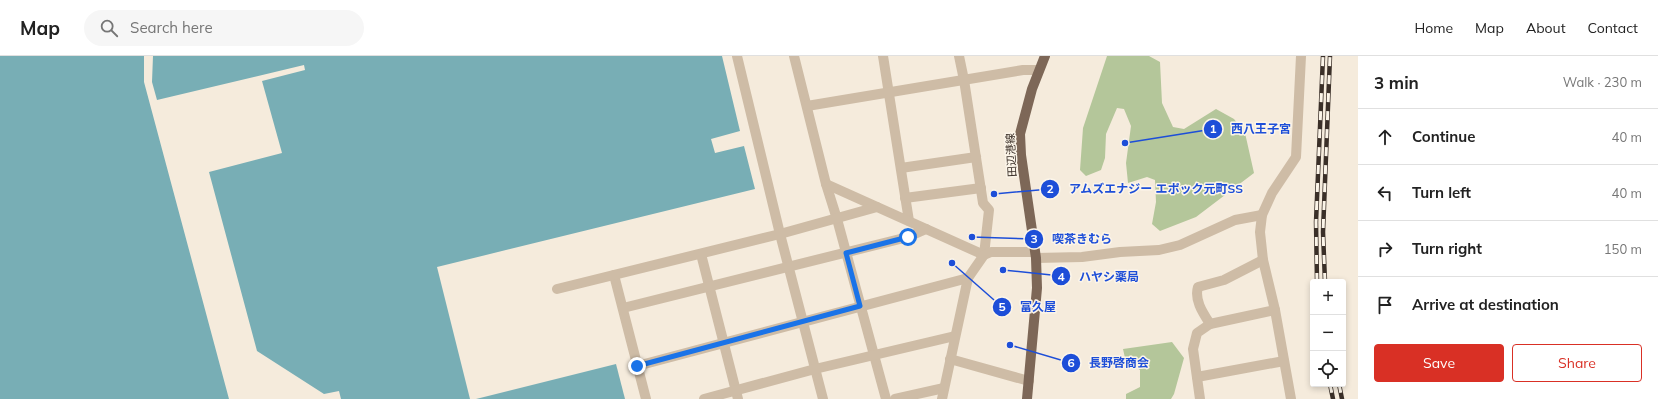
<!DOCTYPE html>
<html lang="en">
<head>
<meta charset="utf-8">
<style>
	:root { --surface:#fff; --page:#f6f6f6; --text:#222; --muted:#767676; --line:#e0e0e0; --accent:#d93025 }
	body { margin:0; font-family:Mulish,"Noto Sans JP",sans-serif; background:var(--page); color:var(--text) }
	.controls { position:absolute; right:12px; bottom:12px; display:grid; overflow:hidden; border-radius:4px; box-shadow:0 2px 6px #0003 }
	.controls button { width:36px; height:36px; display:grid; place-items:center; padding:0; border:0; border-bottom:1px solid var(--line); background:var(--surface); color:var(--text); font:20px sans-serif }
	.stop { position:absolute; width:12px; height:12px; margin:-9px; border:3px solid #1a73e8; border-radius:50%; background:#fff }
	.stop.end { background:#1a73e8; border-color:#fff; box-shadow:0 1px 4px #0008 }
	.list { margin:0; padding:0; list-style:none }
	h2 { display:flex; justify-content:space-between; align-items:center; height:52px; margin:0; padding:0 16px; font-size:17px }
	h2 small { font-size:13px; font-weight:400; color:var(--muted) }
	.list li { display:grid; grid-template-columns:26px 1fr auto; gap:12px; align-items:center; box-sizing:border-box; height:56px; padding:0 16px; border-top:1px solid var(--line) }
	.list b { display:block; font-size:15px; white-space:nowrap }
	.list em { font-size:13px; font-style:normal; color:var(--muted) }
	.actions { display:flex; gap:8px; padding:12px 16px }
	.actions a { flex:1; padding:9px 0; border:1px solid var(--accent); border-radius:4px; text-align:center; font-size:14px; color:var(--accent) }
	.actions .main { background:var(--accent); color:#fff }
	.icon { flex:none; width:22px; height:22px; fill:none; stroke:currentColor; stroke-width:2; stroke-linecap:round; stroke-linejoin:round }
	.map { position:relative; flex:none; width:1358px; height:343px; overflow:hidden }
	header { display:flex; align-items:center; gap:24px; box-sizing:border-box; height:56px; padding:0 20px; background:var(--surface); border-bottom:1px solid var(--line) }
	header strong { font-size:19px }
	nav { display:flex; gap:22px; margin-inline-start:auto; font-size:14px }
	.search { width:280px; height:36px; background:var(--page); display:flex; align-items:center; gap:10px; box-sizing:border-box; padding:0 14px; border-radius:22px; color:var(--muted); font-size:15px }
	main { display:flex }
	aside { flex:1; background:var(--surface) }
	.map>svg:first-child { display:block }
	.green { fill:#b4c69a }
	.water { fill:#78aeb5 }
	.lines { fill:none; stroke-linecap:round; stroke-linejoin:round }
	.minor { stroke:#cebca6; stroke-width:10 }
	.major { stroke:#7d6757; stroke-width:10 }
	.rail-casing { stroke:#3a2f28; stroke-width:4.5 }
	.rail { stroke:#fcf5e9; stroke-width:3; stroke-dasharray:9; stroke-linecap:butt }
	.route { stroke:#1a73e8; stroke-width:5 }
	.labels { text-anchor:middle; stroke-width:3; stroke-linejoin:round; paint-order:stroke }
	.street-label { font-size:11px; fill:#3a2f28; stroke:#fcf5e9 }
	.leader { fill:none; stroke:#1d4ed8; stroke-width:1.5 }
	.callout-dot { fill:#1d4ed8; stroke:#fcf5e9; stroke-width:1.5 }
	.mark-label { font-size:12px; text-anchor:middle; font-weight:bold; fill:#fff }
	.callout-label { font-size:12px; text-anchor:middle; font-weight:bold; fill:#1d4ed8; stroke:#fcf5e9; stroke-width:3; stroke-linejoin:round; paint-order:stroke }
</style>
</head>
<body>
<header>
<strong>Map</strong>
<div class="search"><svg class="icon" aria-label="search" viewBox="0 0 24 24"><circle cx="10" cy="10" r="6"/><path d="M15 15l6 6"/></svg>Search here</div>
<nav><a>Home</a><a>Map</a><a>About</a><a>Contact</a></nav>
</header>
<main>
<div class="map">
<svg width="1358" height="343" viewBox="0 0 1358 343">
	<rect width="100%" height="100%" fill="#f5ebdc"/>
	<g class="green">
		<polygon points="1107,0 1149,0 1160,6 1162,47 1173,71 1184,73 1216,53 1234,63 1245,77 1254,117 1196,161 1160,175 1152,168 1156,146 1155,124 1147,121 1128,127 1126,107 1131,70 1124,53 1117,52 1106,78 1105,102 1101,114 1086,120 1080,114 1083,72"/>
		<polygon points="1172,286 1184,302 1174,338 1171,343 1126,343 1126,338 1140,331 1140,314 1125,302 1123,293"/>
	</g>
	<g class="water">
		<polygon points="0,0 144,0 144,26 229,343 0,343"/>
		<polygon points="153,0 722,0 740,75 711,83 715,97 744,90 755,133 437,211 470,343 341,343 339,335 324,338 257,295 209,116 282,97 262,25 305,14 304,9 157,44 152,26"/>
		<polygon points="616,308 625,343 476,343"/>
	</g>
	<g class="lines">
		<g class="minor">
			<polyline points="737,0 780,178 823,343"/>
			<polyline points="794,0 826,128 837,163 886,343"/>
			<polyline points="883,0 909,165"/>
			<polyline points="807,50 1023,14 1038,14"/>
			<polyline points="901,112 976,101"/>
			<polyline points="826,128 984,199 989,154 983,147 964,24 959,0"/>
			<polyline points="905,142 981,132"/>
			<polyline points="701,198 738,343"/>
			<polyline points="1036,202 1082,201 1120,196 1159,194 1180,189 1235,164 1262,159"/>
			<polyline points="614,219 646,343"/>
			<polyline points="557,233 780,178 877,151"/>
			<polyline points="623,252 908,181 926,173"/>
			<path d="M1210 268C1203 257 1194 244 1198 231L1224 224 1263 204"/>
			<polyline points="950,303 1029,325"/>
			<polyline points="637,310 968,222"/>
			<polyline points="1197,321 1284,305"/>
			<polyline points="704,343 815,313 955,280"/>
			<polyline points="895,343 944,332"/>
			<polyline points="942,343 968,222 984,199 991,196 1035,196"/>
			<polyline points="1200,343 1193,293 1197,277 1210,268 1275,254"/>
			<polyline points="1291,343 1275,254 1263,204 1260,176 1262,159 1272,137 1296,101 1301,0"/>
		</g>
		<polyline class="major" points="1027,343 1037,232 1036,202 1021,99 1020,78 1032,33 1045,0"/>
		<defs>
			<g id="rail">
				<polyline points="1317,226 1316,166 1323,0"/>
				<polyline points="1325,226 1323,176 1330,0"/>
				<polyline points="1330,328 1333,343"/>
				<polyline points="1339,328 1342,343"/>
			</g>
		</defs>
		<use href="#rail" class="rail-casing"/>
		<use href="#rail" class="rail"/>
	</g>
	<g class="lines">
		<polyline class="route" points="637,310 860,250 846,197 908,181"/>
	</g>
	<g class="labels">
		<g class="street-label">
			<text transform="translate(1011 99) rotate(-93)" y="4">田辺港線</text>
		</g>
	</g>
	<path class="leader" d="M1125 87L1213 73M994 138L1050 133M972 181L1034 183M1003 214L1061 220M952 207L1002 251M1010 289L1071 307"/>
	<g class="callout-dot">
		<circle cx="1125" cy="87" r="4"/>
		<circle cx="994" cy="138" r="4"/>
		<circle cx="972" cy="181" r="4"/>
		<circle cx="1003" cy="214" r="4"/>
		<circle cx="952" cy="207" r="4"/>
		<circle cx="1010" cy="289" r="4"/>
		<circle cx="1213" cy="73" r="10"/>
		<circle cx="1050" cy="133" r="10"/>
		<circle cx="1034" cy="183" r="10"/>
		<circle cx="1061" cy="220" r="10"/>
		<circle cx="1002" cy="251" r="10"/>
		<circle cx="1071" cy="307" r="10"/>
	</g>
	<g class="mark-label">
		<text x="1213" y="77">1</text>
		<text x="1050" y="137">2</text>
		<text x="1034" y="187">3</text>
		<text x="1061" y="225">4</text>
		<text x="1002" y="255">5</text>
		<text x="1071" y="311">6</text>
	</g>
	<g class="callout-label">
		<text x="1261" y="77">西八王子宮</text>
		<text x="1156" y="137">アムズエナジー エポック元町SS</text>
		<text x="1082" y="187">喫茶きむら</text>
		<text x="1109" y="225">ハヤシ薬局</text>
		<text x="1038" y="255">富久屋</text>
		<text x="1119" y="311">長野啓商会</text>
	</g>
</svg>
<div class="controls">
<button>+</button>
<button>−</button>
<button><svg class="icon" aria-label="locate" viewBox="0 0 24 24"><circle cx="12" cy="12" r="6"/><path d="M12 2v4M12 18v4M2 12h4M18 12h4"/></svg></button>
</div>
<div class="stop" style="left:908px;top:181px"></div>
<div class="stop end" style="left:637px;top:310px"></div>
</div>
<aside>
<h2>3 min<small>Walk · 230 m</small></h2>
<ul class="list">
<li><svg class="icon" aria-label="ahead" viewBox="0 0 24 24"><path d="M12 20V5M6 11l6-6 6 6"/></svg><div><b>Continue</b></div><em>40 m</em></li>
<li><svg class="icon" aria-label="left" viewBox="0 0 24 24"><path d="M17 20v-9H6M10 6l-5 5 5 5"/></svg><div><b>Turn left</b></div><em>40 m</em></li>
<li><svg class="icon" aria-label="right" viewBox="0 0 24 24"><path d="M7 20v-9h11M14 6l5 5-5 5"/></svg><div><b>Turn right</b></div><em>150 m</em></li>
<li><svg class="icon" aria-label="arrive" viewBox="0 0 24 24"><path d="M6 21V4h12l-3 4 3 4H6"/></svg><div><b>Arrive at destination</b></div></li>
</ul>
<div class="actions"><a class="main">Save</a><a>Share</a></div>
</aside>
</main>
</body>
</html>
